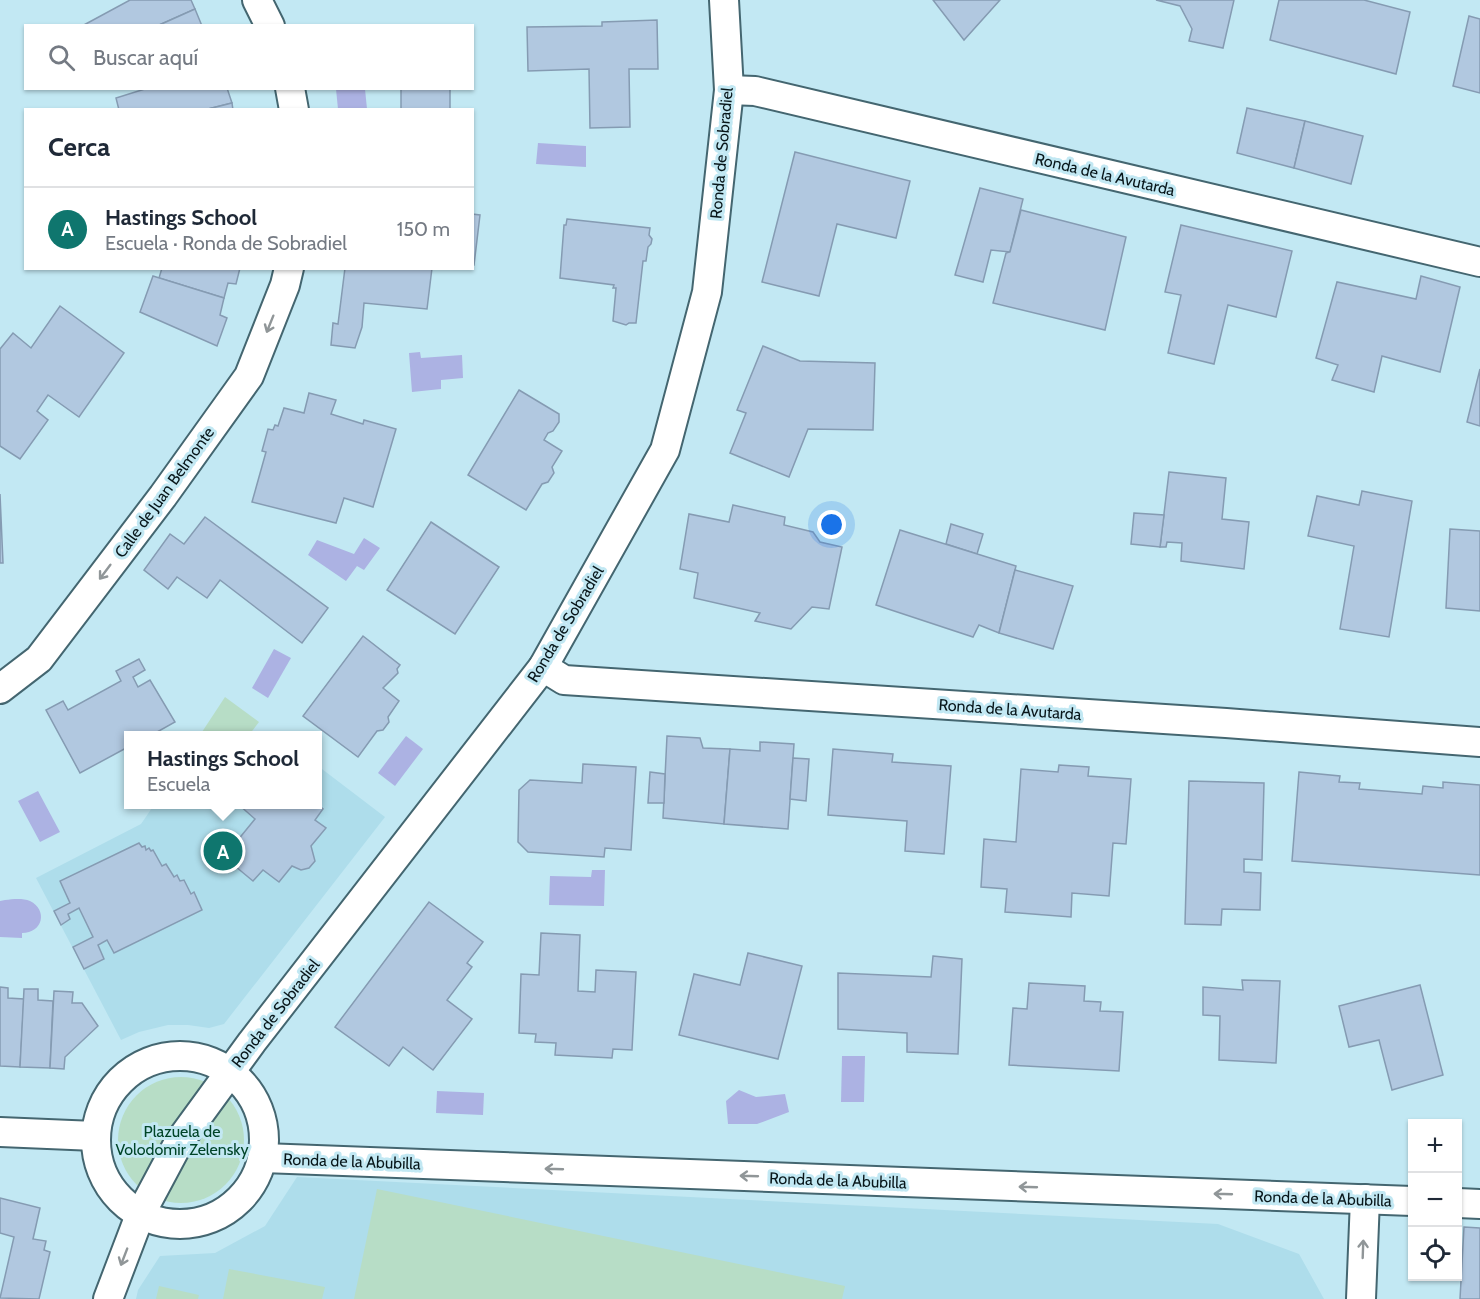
<!DOCTYPE html>
<html lang="es">
<head>
<meta charset="utf-8">
<style>
	:root { --surface:#fff; --page:#f2f2f3; --text:#1f2937; --muted:#747a83; --line:#e0e1e3; --accent:#0f766e }
	body { margin:0; font-family:Cabin,sans-serif; background:var(--page); color:var(--text) }
	.controls { position:absolute; right:18px; bottom:18px; display:grid; overflow:hidden; border-radius:0px; box-shadow:0 2px 4px #0004 }
	.controls button { width:54px; height:54px; display:grid; place-items:center; padding:0; border:0; border-bottom:2px solid var(--line); background:var(--surface); color:var(--text); font:30px sans-serif }
	.you { position:absolute; left:832px; top:525px; width:21px; height:21px; margin:-15px; border:4px solid #fff; border-radius:50%; background:#1a73e8; box-shadow:0 0 0 9px #1a73e833 }
	.badge { display:grid; place-items:center; width:39px; height:39px; border-radius:50%; background:var(--accent); color:#fff; font-size:20px; font-weight:700 }
	.pin { position:absolute; translate:-50% -50%; border:3px solid #fff; box-shadow:0 2px 6px #0006 }
	.popup { position:absolute; left:124px; top:731px; width:198px; height:78px; box-sizing:border-box; display:grid; place-content:center; border-radius:0px; background:var(--surface); filter:drop-shadow(0 2px 4px #0005); font-size:20px; white-space:nowrap; color:var(--muted) }
	.popup b { font-size:22px; color:var(--text) }
	.popup::after { content:''; position:absolute; left:50%; top:100%; margin-left:-12px; border:12px solid transparent; border-top-color:var(--surface) }
	.list { margin:0; padding:0; list-style:none }
	h2 { display:flex; justify-content:space-between; align-items:center; height:78px; margin:0; padding:0 24px; font-size:26px }
	h2 small { font-size:20px; font-weight:400; color:var(--muted) }
	.list li { display:grid; grid-template-columns:39px 1fr auto; gap:18px; align-items:center; box-sizing:border-box; height:84px; padding:0 24px; border-top:2px solid var(--line) }
	.list b { display:block; font-size:22px; white-space:nowrap }
	.list p { margin:0; font-size:20px; white-space:nowrap; color:var(--muted) }
	.list em { font-size:20px; font-style:normal; color:var(--muted) }
	.icon { flex:none; width:33px; height:33px; fill:none; stroke:currentColor; stroke-width:2; stroke-linecap:round; stroke-linejoin:round }
	.map { position:relative; flex:none; width:1480px; height:1299px; overflow:hidden }
	.search { position:absolute; background:var(--surface); box-shadow:0 2px 4px #0004; left:24px; top:24px; width:450px; height:66px; display:flex; align-items:center; gap:15px; box-sizing:border-box; padding:0 21px; border-radius:0px; color:var(--muted); font-size:22px }
	.panel { position:absolute; background:var(--surface); box-shadow:0 2px 4px #0004; left:24px; top:108px; width:450px; height:162px; border-radius:0px }
	.map>svg:first-child { display:block }
	.built { fill:#aeddeb }
	.green { fill:#b7ddc6 }
	.water { fill:#acb2e3 }
	.building { fill:#b1c8e0; stroke:#859bb2; stroke-width:1.5 }
	.lines { fill:none; stroke-linecap:round; stroke-linejoin:round }
	.street-casing { stroke:#446670; stroke-width:32 }
	.street { stroke:#fff; stroke-width:28 }
	.oneway { stroke:#909698 }
	.labels { text-anchor:middle; stroke-width:6; stroke-linejoin:round; paint-order:stroke }
	.street-label { font-size:16px; fill:#08161a; stroke:#c2e8f3 }
	.park-label { font-size:16px; fill:#004428; stroke:#c2e8f3 }
</style>
</head>
<body>
<div class="map">
<svg width="1480" height="1299" viewBox="0 0 1480 1299">
	<rect width="100%" height="100%" fill="#c2e8f3"/>
	<g class="built">
		<polygon points="318,766 385,817 224,1024 209,1028 188,1025 168,1025 139,1032 121,1040 36,878 141,824 154,805 318,804"/>
		<polygon points="297,1177 1218,1224 1299,1254 1324,1299 136,1299 138,1290 160,1256 215,1253 265,1226"/>
	</g>
	<g class="green">
		<polygon points="225,697 259,722 249,735 200,735"/>
		<circle cx="181" cy="1140" r="63"/>
		<polygon points="377,1189 845,1286 842,1299 354,1299"/>
		<polygon points="229,1269 325,1287 322,1299 223,1299"/>
		<polygon points="159,1286 199,1295 198,1299 156,1299"/>
	</g>
	<g class="water">
		<polygon points="336,89 365,89 367,109 338,109"/>
		<polygon points="538,143 586,146 586,167 536,164"/>
		<polygon points="420,352 421,358 462,355 463,378 441,380 441,389 412,392 409,353"/>
		<polygon points="364,538 380,548 364,570 357,566 346,581 308,555 317,540 354,554"/>
		<polygon points="274,649 291,658 268,698 252,688"/>
		<polygon points="406,736 423,749 395,786 378,773"/>
		<polygon points="38,791 60,832 40,842 18,801"/>
		<polygon points="592,870 605,870 604,906 549,905 550,876 591,877"/>
		<path d="M5 900C13 899 23 898 30 901 48 910 43 933 22 933V938L0 937V901Z"/>
		<polygon points="842,1056 865,1056 864,1102 841,1102"/>
		<polygon points="739,1090 756,1097 785,1094 789,1112 757,1124 728,1124 726,1101"/>
		<polygon points="437,1091 484,1093 483,1115 436,1113"/>
	</g>
	<g class="building">
		<polygon points="130,0 191,0 195,9 157,26 82,26"/>
		<polygon points="933,0 1000,0 964,40"/>
		<polygon points="1156,0 1234,0 1223,48 1189,41 1192,29 1180,6"/>
		<polygon points="1279,0 1364,0 1410,12 1396,74 1270,40"/>
		<polygon points="195,9 202,26 157,26"/>
		<polygon points="1469,16 1480,19 1480,93 1453,86"/>
		<polygon points="657,20 658,69 629,69 630,127 590,128 589,69 528,71 527,27 602,26 602,22"/>
		<polygon points="148,88 227,88 232,103 204,110 119,110 116,98"/>
		<rect x="401" y="88" width="49" height="22"/>
		<polygon points="232,103 233,110 204,110"/>
		<polygon points="1247,108 1305,121 1294,168 1237,153"/>
		<polygon points="1305,121 1363,136 1351,184 1294,168"/>
		<polygon points="795,152 910,181 896,238 837,224 819,296 762,282"/>
		<polygon points="980,188 1023,199 1010,252 991,250 983,282 955,275"/>
		<polygon points="1021,210 1126,237 1105,330 993,303 1006,253 1010,252"/>
		<polygon points="472,214 480,215 474,265 472,265"/>
		<polygon points="567,219 650,228 649,235 652,239 651,244 648,247 646,261 643,261 636,323 629,323 626,325 613,321 616,288 613,288 614,285 560,278 564,225 566,225"/>
		<polygon points="1181,225 1292,251 1276,317 1228,305 1214,364 1168,353 1181,295 1165,292"/>
		<polygon points="162,268 240,268 236,284 228,283 224,298 159,278"/>
		<polygon points="345,268 432,268 427,309 364,303 362,327 355,348 331,345 333,323 338,324"/>
		<polygon points="153,276 224,298 220,315 227,318 217,346 140,312"/>
		<polygon points="1421,276 1460,287 1440,372 1382,356 1374,392 1332,380 1338,365 1316,358 1337,282 1416,299"/>
		<polygon points="60,306 124,353 79,417 48,395 37,411 48,420 20,459 0,446 0,349 13,333 31,348"/>
		<polygon points="763,346 800,361 875,363 873,430 808,429 789,477 730,453 746,413 737,410"/>
		<polygon points="1480,369 1480,426 1467,422"/>
		<polygon points="519,390 559,414 559,422 553,431 548,433 544,440 562,451 552,467 554,473 548,482 542,484 526,510 468,475"/>
		<polygon points="309,393 336,400 331,414 363,424 364,420 396,429 373,507 344,498 336,523 252,502 266,452 262,451 268,429 273,430 275,425 278,426 284,408 304,413"/>
		<polygon points="1169,472 1226,478 1222,519 1249,522 1244,569 1181,561 1182,543 1167,542 1166,547 1160,547"/>
		<polygon points="1362,491 1412,501 1389,637 1340,629 1354,546 1308,536 1317,496 1359,505"/>
		<polygon points="0,494 3,563 0,563"/>
		<polygon points="733,505 785,517 784,525 813,532 820,542 842,547 829,609 812,607 791,629 755,621 760,613 694,598 698,573 680,569 689,514 729,522"/>
		<polygon points="1134,513 1164,515 1160,547 1131,544"/>
		<polygon points="205,517 328,608 302,643 220,580 207,598 177,577 168,589 144,570 170,534 184,544"/>
		<polygon points="431,522 499,567 455,634 387,590"/>
		<polygon points="951,524 983,534 977,554 946,544"/>
		<polygon points="1450,529 1480,531 1480,611 1446,608"/>
		<polygon points="900,530 1016,566 999,633 979,625 973,637 876,605"/>
		<polygon points="1015,570 1073,586 1053,649 999,633"/>
		<polygon points="363,636 400,665 397,669 398,673 383,688 399,701 388,717 389,722 383,730 377,731 358,757 303,716"/>
		<polygon points="139,659 145,670 133,677 138,687 150,680 175,722 150,736 128,736 128,747 80,773 46,710 63,701 68,710 121,681 116,671"/>
		<polygon points="667,736 700,738 703,748 730,749 724,824 663,818"/>
		<polygon points="760,742 794,744 788,829 724,824 730,749 760,751"/>
		<polygon points="833,749 893,754 892,762 951,766 944,854 905,851 907,821 828,815"/>
		<polygon points="793,758 809,759 806,801 790,799"/>
		<polygon points="583,764 636,767 631,850 605,848 604,857 528,852 518,842 519,790 530,780 582,783"/>
		<polygon points="1059,765 1089,767 1088,776 1131,779 1126,844 1113,843 1109,896 1072,893 1071,917 1005,912 1007,889 981,887 984,839 1016,842 1021,769 1058,772"/>
		<polygon points="650,772 665,774 664,803 648,803"/>
		<polygon points="1299,772 1340,776 1339,782 1360,783 1359,789 1422,794 1423,786 1443,788 1443,782 1480,785 1480,875 1292,861"/>
		<polygon points="1189,781 1264,783 1262,860 1244,859 1244,872 1261,873 1260,910 1222,909 1221,925 1185,924"/>
		<polygon points="238,804 317,804 323,809 315,820 326,828 311,846 315,861 309,868 301,870 292,866 279,882 263,870 253,881 224,857 255,819"/>
		<polygon points="139,843 142,847 145,846 146,850 149,848 151,851 153,850 162,866 166,864 174,877 177,875 180,881 184,880 191,894 194,892 202,910 114,953 107,940 98,945 104,959 84,969 73,947 93,937 79,908 68,914 70,919 61,925 54,911 70,903 60,881"/>
		<polygon points="429,902 483,942 467,963 472,967 447,1000 472,1019 433,1070 403,1047 389,1066 335,1027"/>
		<polygon points="541,933 580,935 578,991 595,992 596,970 636,972 632,1050 613,1049 612,1058 555,1055 556,1043 535,1042 536,1034 519,1033 521,974 539,975"/>
		<polygon points="748,953 802,966 778,1059 679,1035 694,974 740,985"/>
		<polygon points="933,956 962,959 958,1054 907,1052 907,1033 838,1029 838,973 931,977"/>
		<polygon points="1242,980 1280,981 1276,1063 1219,1060 1220,1016 1203,1015 1203,987 1243,990"/>
		<polygon points="1029,983 1085,986 1084,1001 1101,1002 1100,1011 1123,1012 1119,1071 1009,1065 1013,1008 1027,1009"/>
		<polygon points="1420,985 1443,1075 1392,1090 1379,1040 1349,1047 1339,1006"/>
		<polygon points="0,987 8,988 8,998 24,999 20,1067 0,1066"/>
		<polygon points="24,989 38,989 38,1000 53,1001 50,1068 20,1067"/>
		<polygon points="54,991 73,992 72,1003 82,1003 98,1026 65,1057 64,1069 50,1068"/>
		<polygon points="0,1198 40,1208 33,1239 46,1241 44,1250 50,1252 39,1299 0,1298 14,1237 0,1233"/>
		<polygon points="1464,1227 1480,1228 1480,1299 1460,1299"/>
	</g>
	<g class="lines">
		<defs>
			<g id="street">
				<polyline points="257,0 270,26"/>
				<polyline points="290,88 294,110"/>
				<polyline points="729,90 755,91 1480,262"/>
				<polyline points="543,667 564,680 1226,723 1480,742"/>
				<polyline points="0,689 39,659 163,496 249,376 285,285 289,268"/>
				<circle cx="180" cy="1140" r="84"/>
				<polyline points="0,1132 95,1136"/>
				<polyline points="263,1158 1412,1201"/>
				<polyline points="1458,1203 1480,1204"/>
				<polyline points="108,1299 140,1215 179,1142 252,1042 543,667 665,450 707,292 729,90 724,0"/>
				<polyline points="1361,1299 1365,1199"/>
			</g>
		</defs>
		<use href="#street" class="street-casing"/>
		<use href="#street" class="street"/>
	</g>
	<defs><path id="oneway-shaft" d="M-6 0H5M1.5-3L5.5 0L1.5 3" fill="none" stroke-width="1.6" stroke-linecap="round" stroke-linejoin="round" transform="scale(1.5)"/></defs>
	<g class="oneway">
		<use href="#oneway-shaft" transform="translate(270 324) rotate(112)"/>
		<use href="#oneway-shaft" transform="translate(105 572) rotate(127)"/>
		<use href="#oneway-shaft" transform="translate(554 1169) rotate(-178)"/>
		<use href="#oneway-shaft" transform="translate(749 1176) rotate(-178)"/>
		<use href="#oneway-shaft" transform="translate(1028 1187) rotate(-178)"/>
		<use href="#oneway-shaft" transform="translate(1223 1194) rotate(-178)"/>
		<use href="#oneway-shaft" transform="translate(1363 1249) rotate(-88)"/>
		<use href="#oneway-shaft" transform="translate(124 1257) rotate(111)"/>
	</g>
	<g class="labels">
		<g class="street-label">
			<text transform="translate(721 153) rotate(-85)" y="6">Ronda de Sobradiel</text>
			<text transform="translate(1105 174) rotate(13)" y="6">Ronda de la Avutarda</text>
			<text transform="translate(164 492) rotate(-54)" y="6">Calle de Juan Belmonte</text>
			<text transform="translate(565 624) rotate(-59)" y="6">Ronda de Sobradiel</text>
			<text transform="translate(1010 709) rotate(4)" y="6">Ronda de la Avutarda</text>
			<text transform="translate(275 1013) rotate(-52)" y="6">Ronda de Sobradiel</text>
			<text transform="translate(352 1161) rotate(2)" y="6">Ronda de la Abubilla</text>
			<text transform="translate(838 1180) rotate(2)" y="6">Ronda de la Abubilla</text>
			<text transform="translate(1323 1198) rotate(2)" y="6">Ronda de la Abubilla</text>
		</g>
		<g class="park-label">
			<text x="182" y="1137">Plazuela de<tspan x="182" dy="18">Volodomir Zelensky</tspan></text>
		</g>
	</g>
</svg>
<div class="controls">
<button>+</button>
<button>−</button>
<button><svg class="icon" aria-label="locate" viewBox="0 0 24 24"><circle cx="12" cy="12" r="6"/><path d="M12 2v4M12 18v4M2 12h4M18 12h4"/></svg></button>
</div>
<div class="you"></div>
<div class="pin badge" style="left:223px;top:851px">A</div>
<div class="popup"><b>Hastings School</b>Escuela</div>
<div class="search"><svg class="icon" aria-label="search" viewBox="0 0 24 24"><circle cx="10" cy="10" r="6"/><path d="M15 15l6 6"/></svg>Buscar aquí</div>
<section class="panel">
<h2>Cerca<small></small></h2>
<ul class="list">
<li><span class="badge">A</span><div><b>Hastings School</b><p>Escuela · Ronda de Sobradiel</p></div><em>150 m</em></li>
</ul>
</section>
</div>
</body>
</html>
